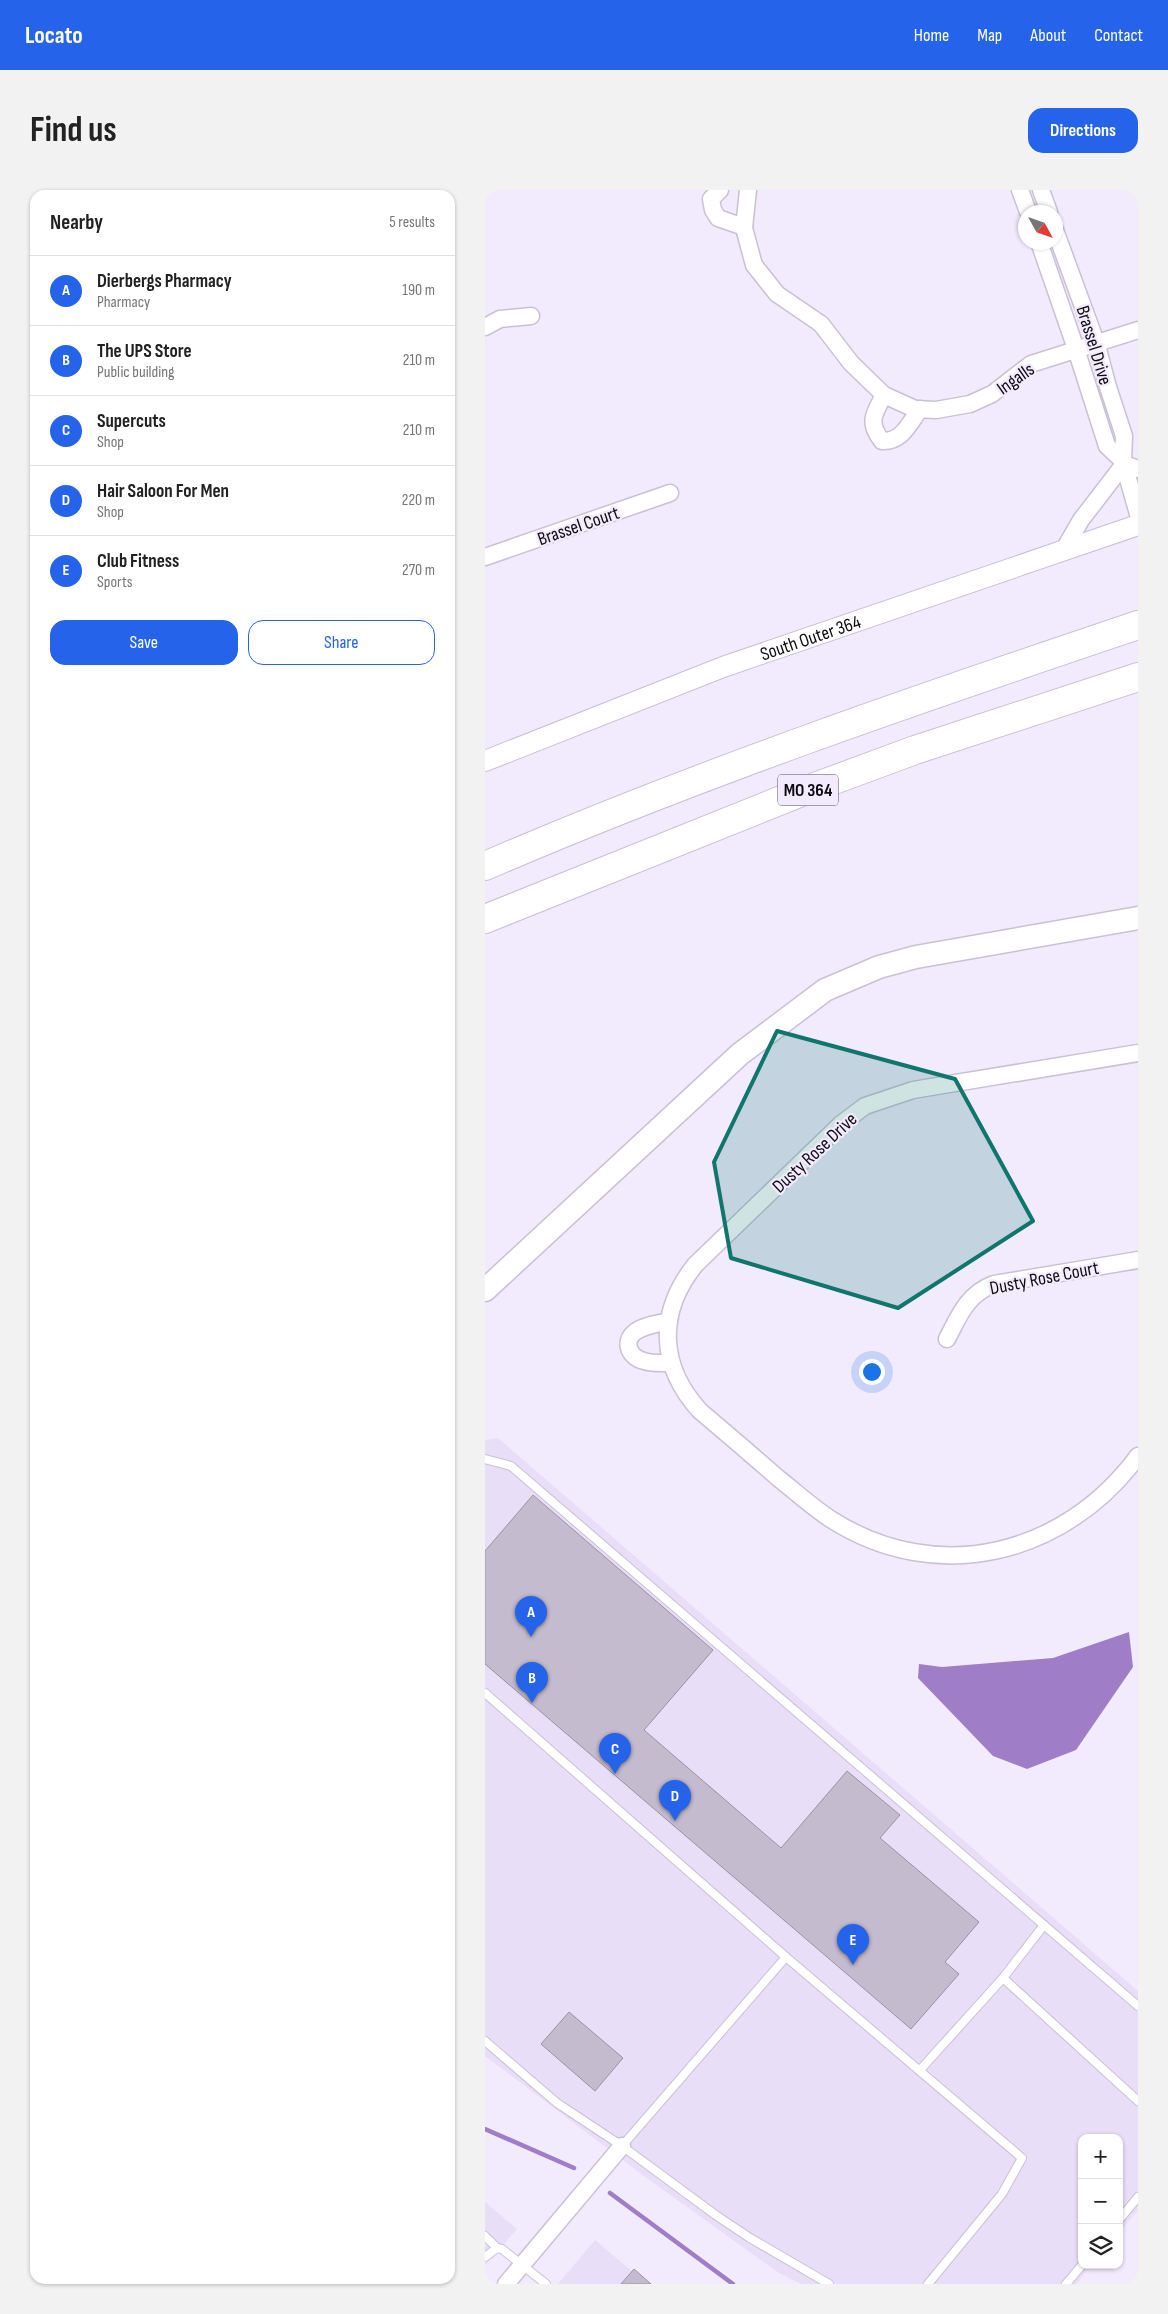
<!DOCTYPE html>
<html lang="en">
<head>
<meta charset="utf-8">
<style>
	:root { --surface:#fff; --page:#f2f2f2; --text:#222; --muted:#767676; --line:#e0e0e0; --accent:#2563eb }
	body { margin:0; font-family:"Sofia Sans Condensed",sans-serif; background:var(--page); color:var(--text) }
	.controls { position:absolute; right:15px; bottom:15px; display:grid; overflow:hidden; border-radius:10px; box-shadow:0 1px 4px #0004 }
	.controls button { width:45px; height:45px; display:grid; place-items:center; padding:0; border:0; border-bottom:1px solid var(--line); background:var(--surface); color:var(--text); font:25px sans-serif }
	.compass { position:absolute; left:533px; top:15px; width:45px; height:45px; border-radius:50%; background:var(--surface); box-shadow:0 1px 4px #0004; rotate:130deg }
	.you { position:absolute; left:386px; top:1181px; width:18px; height:18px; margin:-12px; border:4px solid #fff; border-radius:50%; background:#1a73e8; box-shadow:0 0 0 8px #1a73e833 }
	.badge { display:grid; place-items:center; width:32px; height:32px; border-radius:50%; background:var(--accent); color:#fff; font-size:16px; font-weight:700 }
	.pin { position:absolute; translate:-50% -41px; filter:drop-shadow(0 1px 2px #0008) }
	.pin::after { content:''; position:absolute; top:26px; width:18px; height:15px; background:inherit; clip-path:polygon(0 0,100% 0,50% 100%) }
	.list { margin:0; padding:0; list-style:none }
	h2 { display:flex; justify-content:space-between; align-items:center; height:65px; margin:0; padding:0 20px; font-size:21px }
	h2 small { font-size:16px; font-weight:400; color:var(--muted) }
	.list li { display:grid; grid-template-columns:32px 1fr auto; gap:15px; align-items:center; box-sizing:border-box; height:70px; padding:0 20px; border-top:1px solid var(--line) }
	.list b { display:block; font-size:19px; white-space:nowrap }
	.list p { margin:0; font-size:16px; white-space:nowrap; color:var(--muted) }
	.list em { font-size:16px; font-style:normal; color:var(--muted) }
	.actions { display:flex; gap:10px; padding:15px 20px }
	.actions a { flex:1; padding:11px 0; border:1px solid var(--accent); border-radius:15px; text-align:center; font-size:18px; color:var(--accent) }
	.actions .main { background:var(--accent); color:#fff }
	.icon { flex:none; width:28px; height:28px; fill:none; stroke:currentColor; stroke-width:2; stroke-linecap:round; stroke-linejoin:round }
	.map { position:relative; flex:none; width:653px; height:2094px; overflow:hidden; border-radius:15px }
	header { display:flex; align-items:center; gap:30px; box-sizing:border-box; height:70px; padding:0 25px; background:var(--accent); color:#fff }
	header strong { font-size:24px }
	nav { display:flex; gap:28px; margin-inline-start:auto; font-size:18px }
	.intro { display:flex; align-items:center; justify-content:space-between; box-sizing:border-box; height:120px; padding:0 30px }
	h1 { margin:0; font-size:35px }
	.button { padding:12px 22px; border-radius:15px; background:var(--accent); color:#fff; font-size:18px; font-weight:700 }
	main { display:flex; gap:30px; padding:0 30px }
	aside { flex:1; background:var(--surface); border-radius:15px; box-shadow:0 1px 4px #0004 }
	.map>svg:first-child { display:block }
	.built { fill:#e8def7 }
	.water { fill:#9f7dc7 }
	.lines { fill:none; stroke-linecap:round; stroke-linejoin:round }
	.stream { stroke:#9f7dc7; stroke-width:4.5 }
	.building { fill:#c4bcce; stroke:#9992a2 }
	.service-casing { stroke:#c9c1d3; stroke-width:10 }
	.minor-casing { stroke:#c9c1d3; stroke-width:19 }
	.tertiary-casing { stroke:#c9c1d3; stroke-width:22 }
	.secondary-casing { stroke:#c9c1d3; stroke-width:25 }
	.motorway-casing { stroke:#c9c1d3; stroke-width:30 }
	.service { stroke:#fff; stroke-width:8 }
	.minor { stroke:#fff; stroke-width:16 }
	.tertiary { stroke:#fff; stroke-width:20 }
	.secondary { stroke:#fff; stroke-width:22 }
	.motorway { stroke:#fff; stroke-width:28 }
	.marked { fill:#0f766e; fill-opacity:0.2; stroke:#0f766e; stroke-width:4; stroke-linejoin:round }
	.labels { text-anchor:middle; stroke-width:4.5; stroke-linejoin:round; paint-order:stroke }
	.shield { fill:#f2eafd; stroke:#534f58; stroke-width:1 }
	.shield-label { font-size:18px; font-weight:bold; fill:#0f0c12 }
	.street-label { font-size:19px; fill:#0f0c12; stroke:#f2eafd }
</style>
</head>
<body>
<header>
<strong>Locato</strong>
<nav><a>Home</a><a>Map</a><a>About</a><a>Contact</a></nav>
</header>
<div class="intro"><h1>Find us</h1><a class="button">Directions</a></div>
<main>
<aside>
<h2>Nearby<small>5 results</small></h2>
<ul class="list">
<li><span class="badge">A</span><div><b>Dierbergs Pharmacy</b><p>Pharmacy</p></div><em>190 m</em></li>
<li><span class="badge">B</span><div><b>The UPS Store</b><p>Public building</p></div><em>210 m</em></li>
<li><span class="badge">C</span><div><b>Supercuts</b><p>Shop</p></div><em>210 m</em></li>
<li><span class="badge">D</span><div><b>Hair Saloon For Men</b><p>Shop</p></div><em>220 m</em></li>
<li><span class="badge">E</span><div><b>Club Fitness</b><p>Sports</p></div><em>270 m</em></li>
</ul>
<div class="actions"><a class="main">Save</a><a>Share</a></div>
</aside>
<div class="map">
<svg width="653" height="2094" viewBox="0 0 653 2094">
	<rect width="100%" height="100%" fill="#f2eafd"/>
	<g class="built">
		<polygon points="13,1248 653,1801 653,2020 634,2043 634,1948 597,1948 597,2075 607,2075 591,2094 316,2094 294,2083 159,1986 0,1866 0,1250"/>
		<polygon points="0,2012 32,2039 0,2075"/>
		<polygon points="110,2050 162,2094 73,2094"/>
	</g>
	<polygon class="water" points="644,1442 648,1477 591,1560 542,1579 508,1566 433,1488 434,1474 457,1477 568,1468"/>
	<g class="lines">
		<g class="stream">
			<polyline points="0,1939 89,1978"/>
			<polyline points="125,2003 248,2094"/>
		</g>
	</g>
	<g class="building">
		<polygon points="48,1305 228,1460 159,1540 296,1658 362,1581 415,1625 395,1648 494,1732 460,1772 474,1784 426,1839 0,1474 0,1361"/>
		<polygon points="84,1822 138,1868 110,1901 56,1854"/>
		<polygon points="149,2079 166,2094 136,2094"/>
	</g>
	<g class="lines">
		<defs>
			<g id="service">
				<polyline points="0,1269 26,1276 653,1816"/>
				<polyline points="0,1503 301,1767 537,1968 517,2004 443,2094"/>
				<polyline points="518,1788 653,1911"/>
				<polyline points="0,1851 72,1913 137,1956 232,2026 265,2048 344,2094"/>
				<polyline points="435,1880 518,1788 559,1735"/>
				<polyline points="137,1956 301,1767"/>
				<polyline points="634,2030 653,2007"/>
				<polyline points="0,2046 12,2058"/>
				<polyline points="0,2067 12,2058 17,2059 61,2094"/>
				<polyline points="581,2094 597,2075"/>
			</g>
			<g id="minor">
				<polyline points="235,0 226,9 228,20 233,28 259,37"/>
				<polyline points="263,0 259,38 269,75 292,104 336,134 366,173 399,205 430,219 451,220 485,214 507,204 546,174 653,140"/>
				<polyline points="535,0 543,22"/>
				<polyline points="556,0 564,22"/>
				<polyline points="570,40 611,152 623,197 639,246 638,271 653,324"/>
				<polyline points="554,52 591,159 622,256 638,271"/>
				<polyline points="0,137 15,129 46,126"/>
				<path d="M399 205C389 224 382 232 397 251 417 252 424 234 435 219"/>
				<polyline points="578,361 596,330 639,274 653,279"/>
				<polyline points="0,367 185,303"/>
				<path d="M653 863 428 900 380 916 356 934 210 1075C172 1123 174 1176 215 1221 241 1243 267 1265 293 1288 311 1302 328 1318 347 1330 453 1397 580 1365 653 1266"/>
				<path d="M184 1131C173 1134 159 1135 150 1142 137 1152 145 1168 159 1171 168 1174 177 1173 186 1173"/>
				<path d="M462 1149C474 1126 482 1104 509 1094L653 1070"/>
				<polyline points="21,2094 137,1956"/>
			</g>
			<g id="tertiary">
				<path id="s1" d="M0 571 238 477 653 335"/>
			</g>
			<polyline id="secondary" points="0,1100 255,864 340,800 394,777 431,767 653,728"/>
			<g id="motorway">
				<path d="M0 676C213 584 433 509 653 435"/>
				<polyline points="0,729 319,601 430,560 653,487"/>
			</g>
		</defs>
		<use href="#service" class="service-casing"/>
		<use href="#minor" class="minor-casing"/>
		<use href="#tertiary" class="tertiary-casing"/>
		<use href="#secondary" class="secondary-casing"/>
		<use href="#motorway" class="motorway-casing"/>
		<use href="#service" class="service"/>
		<use href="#minor" class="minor"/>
		<use href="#tertiary" class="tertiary"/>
		<use href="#secondary" class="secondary"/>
		<use href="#motorway" class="motorway"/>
	</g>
	<path class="marked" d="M292 841 470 889 548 1031 413 1118 246 1068 229 972Z"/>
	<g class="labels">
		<rect class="shield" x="293" y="584.5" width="60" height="31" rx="4"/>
		<g class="shield-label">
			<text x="323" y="606">MO 364</text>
		</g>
		<g class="street-label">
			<text transform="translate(610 155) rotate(73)" y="7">Brassel Drive</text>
			<text transform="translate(530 188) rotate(-35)" y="7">Ingalls</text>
			<text transform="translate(93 335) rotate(-19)" y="7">Brassel Court</text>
			<text dy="7" stroke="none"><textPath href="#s1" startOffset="348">South Outer 364</textPath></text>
			<text transform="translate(329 962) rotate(-43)" y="7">Dusty Rose Drive</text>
			<text transform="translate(559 1087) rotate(-11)" y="7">Dusty Rose Court</text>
		</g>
	</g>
</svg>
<div class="controls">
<button>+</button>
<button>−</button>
<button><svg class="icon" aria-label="layers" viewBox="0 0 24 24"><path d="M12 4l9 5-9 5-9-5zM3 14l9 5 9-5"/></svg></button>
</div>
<svg class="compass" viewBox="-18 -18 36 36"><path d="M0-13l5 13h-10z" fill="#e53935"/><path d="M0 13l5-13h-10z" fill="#767676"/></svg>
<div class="you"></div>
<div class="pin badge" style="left:46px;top:1447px">A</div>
<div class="pin badge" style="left:47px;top:1513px">B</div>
<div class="pin badge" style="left:130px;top:1584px">C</div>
<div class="pin badge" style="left:190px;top:1631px">D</div>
<div class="pin badge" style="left:368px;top:1775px">E</div>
</div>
</main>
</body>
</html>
